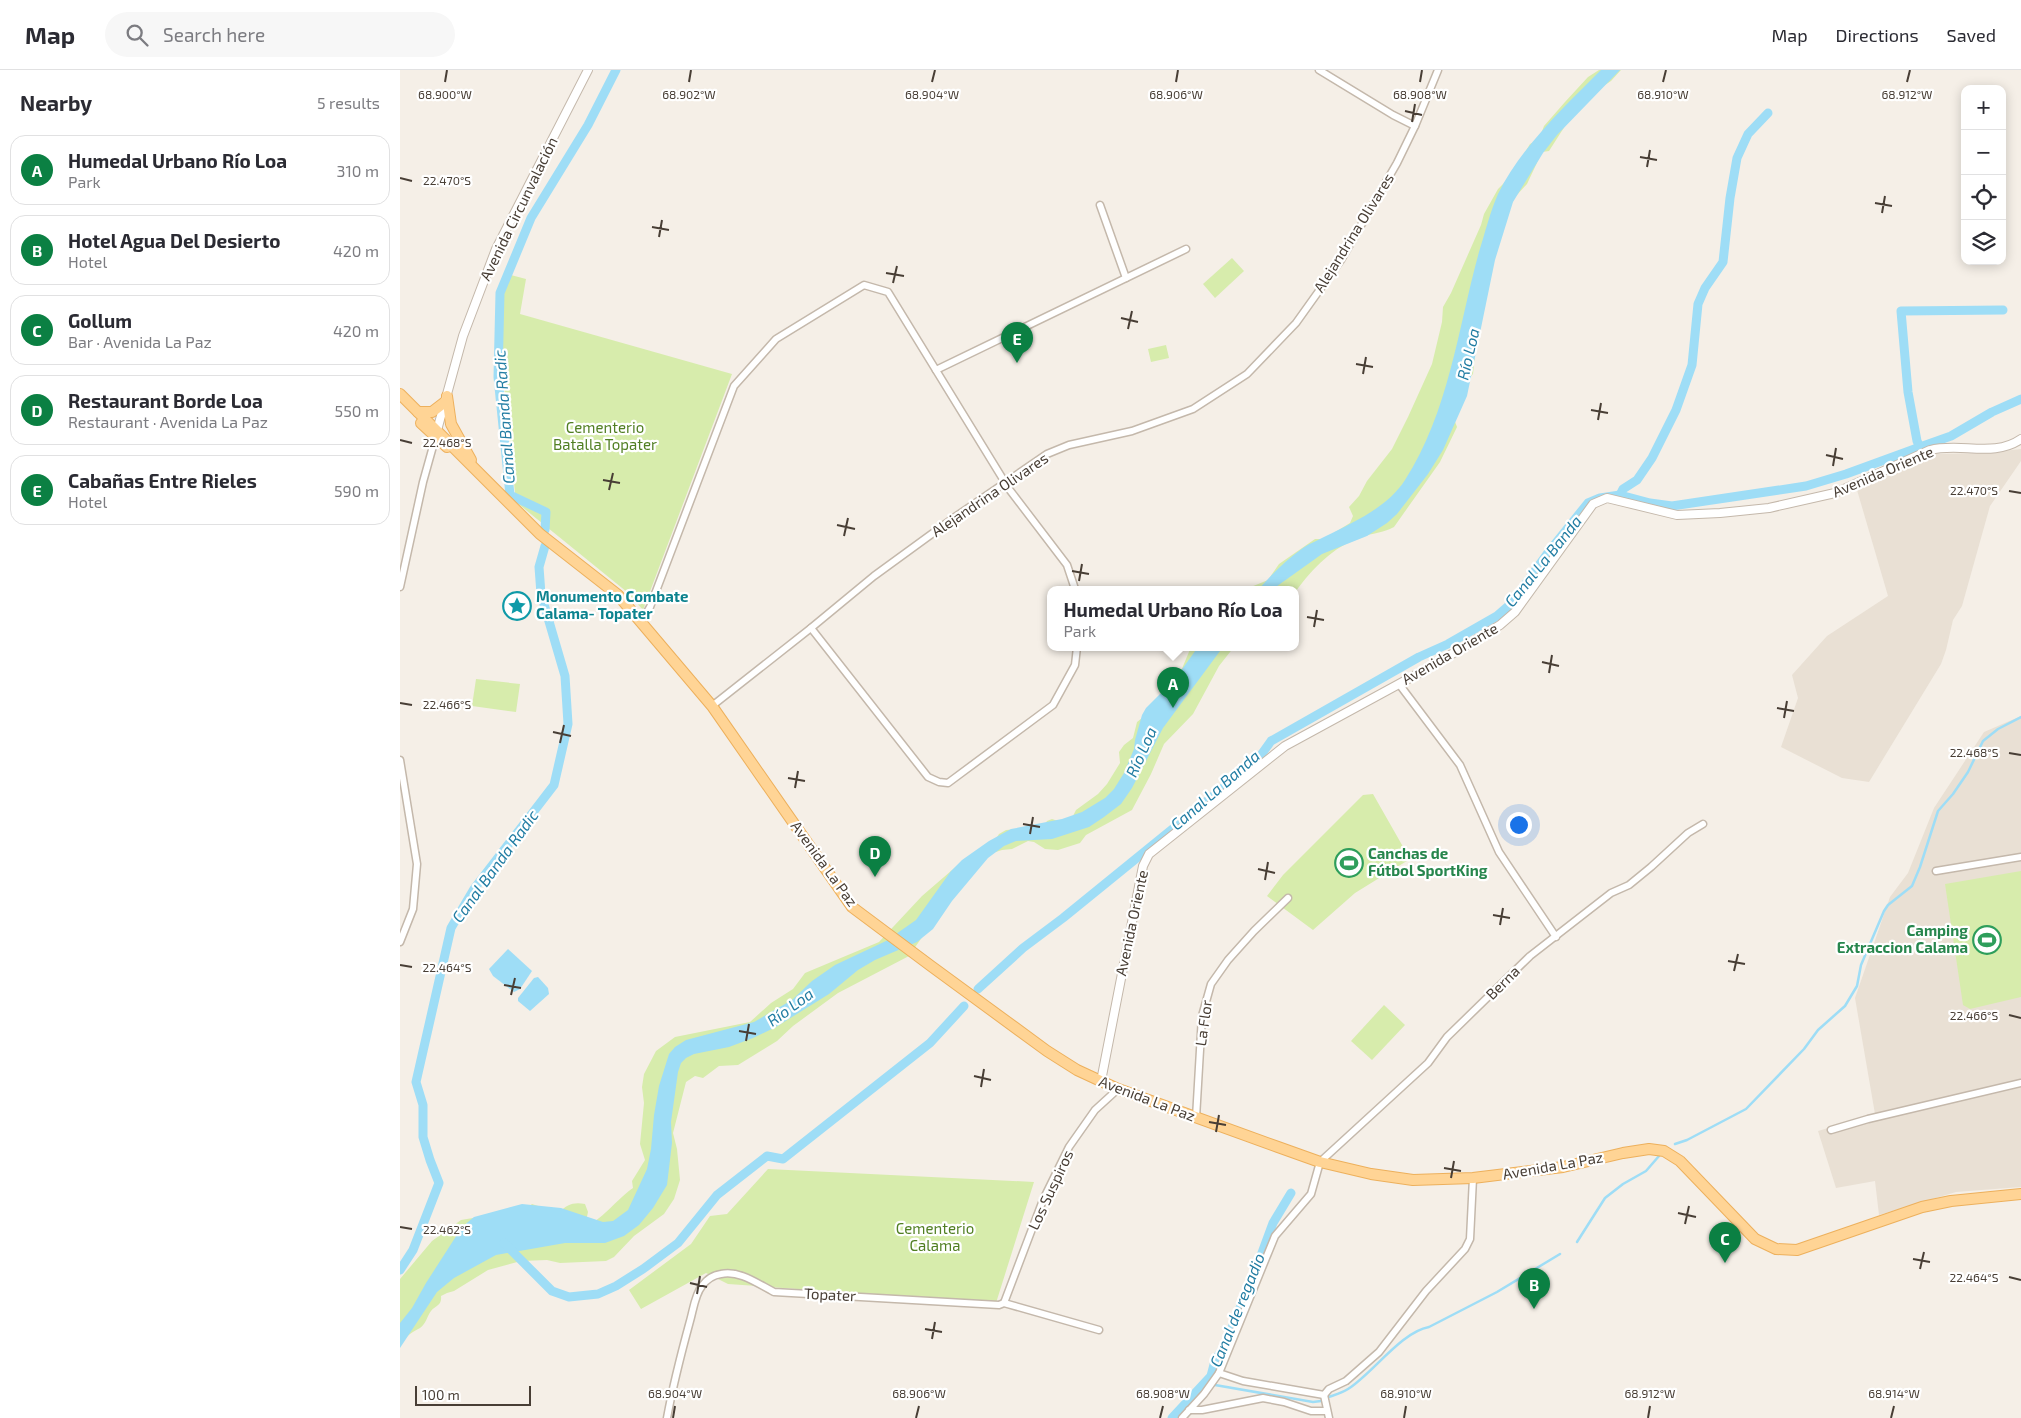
<!DOCTYPE html>
<html lang="en">
<head>
<meta charset="utf-8">
<style>
	:root { --surface:#fff; --page:#f7f7f7; --text:#2b2b33; --muted:#7c7c81; --line:#e1e1e2; --accent:#0b8043 }
	body { margin:0; font-family:"Exo 2",sans-serif; background:var(--page); color:var(--text) }
	.controls { position:absolute; right:15px; top:15px; display:grid; overflow:hidden; border-radius:10px; box-shadow:0 2px 12px #0003 }
	.controls button { width:45px; height:45px; display:grid; place-items:center; padding:0; border:0; border-bottom:1px solid var(--line); background:var(--surface); color:var(--text); font:25px sans-serif }
	.scale { position:absolute; left:15px; bottom:12px; width:116px; box-sizing:border-box; padding-left:5px; border:2px solid #483e35; border-top:0; font-size:14px; line-height:18px; white-space:nowrap; color:#483e35; -webkit-text-stroke:4px #fff; paint-order:stroke }
	.you { position:absolute; left:1118px; top:754px; width:18px; height:18px; margin:-12px; border:4px solid #fff; border-radius:50%; background:#1a73e8; box-shadow:0 0 0 8px #1a73e833 }
	.badge { display:grid; place-items:center; width:32px; height:32px; border-radius:50%; background:var(--accent); color:#fff; font-size:16px; font-weight:700 }
	.pin { position:absolute; translate:-50% -41px; filter:drop-shadow(0 1px 2px #0008) }
	.pin::after { content:''; position:absolute; top:26px; width:18px; height:15px; background:inherit; clip-path:polygon(0 0,100% 0,50% 100%) }
	.popup { position:absolute; left:647px; top:516px; width:252px; height:65px; box-sizing:border-box; display:grid; place-content:center; border-radius:10px; background:var(--surface); filter:drop-shadow(0 1px 4px #0005); font-size:16px; white-space:nowrap; color:var(--muted) }
	.popup b { font-size:19px; color:var(--text) }
	.popup::after { content:''; position:absolute; left:50%; top:100%; margin-left:-10px; border:10px solid transparent; border-top-color:var(--surface) }
	.list { margin:0; padding:0; list-style:none }
	h2 { display:flex; justify-content:space-between; align-items:center; height:65px; margin:0; padding:0 20px; font-size:21px }
	h2 small { font-size:16px; font-weight:400; color:var(--muted) }
	.list li { display:grid; grid-template-columns:32px 1fr auto; gap:15px; align-items:center; box-sizing:border-box; height:70px; margin:0 10px 10px; padding:0 10px; border:1px solid var(--line); border-radius:15px }
	.list b { display:block; font-size:19px; white-space:nowrap }
	.list p { margin:0; font-size:16px; white-space:nowrap; color:var(--muted) }
	.list em { font-size:16px; font-style:normal; color:var(--muted) }
	.icon { flex:none; width:28px; height:28px; fill:none; stroke:currentColor; stroke-width:2; stroke-linecap:round; stroke-linejoin:round }
	.map { position:relative; flex:none; width:1621px; height:1348px; overflow:hidden }
	header { display:flex; align-items:center; gap:30px; box-sizing:border-box; height:70px; padding:0 25px; background:var(--surface); border-bottom:1px solid var(--line) }
	header strong { font-size:24px }
	nav { display:flex; gap:28px; margin-inline-start:auto; font-size:18px }
	.search { width:350px; height:45px; background:var(--page); display:flex; align-items:center; gap:12px; box-sizing:border-box; padding:0 18px; border-radius:28px; color:var(--muted); font-size:19px }
	main { display:flex }
	aside { flex:1; background:var(--surface) }
	.map>svg:first-child { display:block }
	.residential { fill:#e9e0d4 }
	.green { fill:#d7ecac }
	.water { fill:#9eddf6 }
	.lines { fill:none; stroke-linecap:round; stroke-linejoin:round }
	.stream { stroke:#9eddf6; stroke-width:2.5 }
	.canal { stroke:#9eddf6; stroke-width:9 }
	.minor-casing { stroke:#c4b8ab; stroke-width:9 }
	.tertiary-casing { stroke:#c4b8ab; stroke-width:10 }
	.primary-casing { stroke:#edb05c; stroke-width:12 }
	.minor { stroke:#fff; stroke-width:6 }
	.tertiary { stroke:#fff; stroke-width:8 }
	.primary { stroke:#ffd495; stroke-width:10 }
	.ticks { fill:none; stroke:#483e35; stroke-width:2 }
	.labels { text-anchor:middle; stroke-width:4.5; stroke-linejoin:round; paint-order:stroke }
	.street-label { font-size:15px; fill:#483e35; stroke:#fff }
	.park-label { font-size:15px; fill:#517f23; stroke:#fff }
	.culture-label { font-size:15px; font-weight:bold; fill:#0d838f; stroke:#fff; text-anchor:start }
	.leisure-label { font-size:15px; font-weight:bold; fill:#27864d; stroke:#fff; text-anchor:start }
	.water-label { font-size:16px; font-style:italic; fill:#227da3; stroke:#fff }
	.ticks-label { font-size:12px; text-anchor:middle; fill:#483e35; stroke:#fff; stroke-width:4.5; stroke-linejoin:round; paint-order:stroke }
</style>
</head>
<body>
<header>
<strong>Map</strong>
<div class="search"><svg class="icon" aria-label="search" viewBox="0 0 24 24"><circle cx="10" cy="10" r="6"/><path d="M15 15l6 6"/></svg>Search here</div>
<nav><a>Map</a><a>Directions</a><a>Saved</a></nav>
</header>
<main>
<aside>
<h2>Nearby<small>5 results</small></h2>
<ul class="list">
<li><span class="badge">A</span><div><b>Humedal Urbano Río Loa</b><p>Park</p></div><em>310 m</em></li>
<li><span class="badge">B</span><div><b>Hotel Agua Del Desierto</b><p>Hotel</p></div><em>420 m</em></li>
<li><span class="badge">C</span><div><b>Gollum</b><p>Bar · Avenida La Paz</p></div><em>420 m</em></li>
<li><span class="badge">D</span><div><b>Restaurant Borde Loa</b><p>Restaurant · Avenida La Paz</p></div><em>550 m</em></li>
<li><span class="badge">E</span><div><b>Cabañas Entre Rieles</b><p>Hotel</p></div><em>590 m</em></li>
</ul>
</aside>
<div class="map">
<svg width="1621" height="1348" viewBox="0 0 1621 1348">
	<rect width="100%" height="100%" fill="#f5efe7"/>
	<g class="residential">
		<polygon points="1621,379 1621,391 1590,436 1562,536 1553,550 1546,580 1541,594 1469,712 1442,708 1381,677 1398,628 1392,605 1427,566 1488,526 1457,420 1536,384 1585,383"/>
		<polygon points="1621,646 1621,1117 1556,1122 1479,1145 1475,1111 1436,1118 1418,1061 1475,1044 1455,928 1490,827 1508,803 1534,738 1584,662"/>
	</g>
	<g class="green">
		<path d="M1199 0H1221L1211 11 1193 23 1165 56 1149 81 1142 82 1127 114 1115 127 1086 185 1073 304 1067 311 1054 349 1057 357 1040 392 994 457C983 463 973 463 961 467 933 477 913 498 896 521V519H846L868 510 879 494 915 469H924L950 453 953 446 949 437 959 426 967 411 992 379 1008 347 1032 294 1042 252 1043 237 1051 223 1081 155 1084 144 1098 119 1111 106 1130 74 1139 69 1144 56 1165 32 1188 7Z"/>
		<polygon points="832,188 844,201 815,228 803,214"/>
		<polygon points="107,204 126,209 120,244 332,304 243,540 227,522 116,432 98,257"/>
		<polygon points="766,275 769,288 751,292 748,279"/>
		<path d="M791 577H834L819 596 793 644 764 674 751 704 732 740 686 765 680 773 658 780 645 779 634 772 628 771 612 779 602 780 577 788 509 886 438 923 393 956 377 971 338 995 319 996 303 1008 295 1006 286 1012 273 1063 277 1079 280 1110 274 1129 264 1144 234 1166 214 1187 206 1191 160 1193 147 1190 121 1191 88 1200 54 1221 47 1223 41 1226C42 1236 36 1235 31 1241 27 1246 26 1254 20 1258 11 1263 5 1266 0 1276V1209L32 1171 61 1150 126 1139 132 1134 159 1143C167 1134 174 1132 185 1134L188 1142 185 1156C197 1155 220 1126 233 1118L232 1111 245 1090 240 1074 244 1033 242 1017 244 1004 256 981 275 967 350 952 371 933 393 919 405 903 479 872 522 826 566 788 594 772 599 764 606 760 643 757 647 751 652 749 661 752 672 748 676 740 698 724 707 714 720 693 719 682 724 675 733 668 737 652 746 645 781 601Z"/>
		<polygon points="76,609 120,614 116,642 72,636"/>
		<polygon points="973,724 1010,789 955,823 913,860 867,826 883,805 963,725"/>
		<polygon points="1621,801 1621,927 1570,939 1563,935 1545,814"/>
		<polygon points="984,935 1005,955 972,990 951,971"/>
		<polygon points="368,1099 634,1112 596,1233 328,1214 306,1203 241,1239 229,1220 291,1174 310,1146 327,1144"/>
	</g>
	<g class="water">
		<path d="M1201 0H1220L1157 65 1143 83 1113 132 1095 190 1067 326 1043 380 1028 404 997 444 987 453 967 466 922 484 873 519H859C872 504 886 490 903 478 910 473 919 470 926 466 954 452 988 437 1005 410 1049 342 1058 258 1079 182 1085 163 1090 142 1098 124 1120 78 1166 35 1201 0Z"/>
		<polygon points="798,577 823,577 763,658 732,718 721,734 704,747 689,757 652,769 616,771 604,776 588,788 552,831 533,859 517,872 475,890 458,900 429,924 376,957 353,968 329,977 294,984 286,988 281,993 278,1002 271,1052 272,1073 267,1115 253,1138 239,1155 224,1166 205,1173 165,1173 96,1185 54,1208 37,1222 0,1278 0,1253 12,1238 26,1213 62,1157 74,1147 122,1134 161,1138 203,1152 213,1151 228,1140 247,1099 251,1079 254,1045 259,1016 269,984 275,977 286,970 354,952 392,930 412,911 435,895 486,871 516,850 551,801 562,790 589,771 611,759 662,749 682,742 705,728 714,719 724,703 734,679 735,670 742,645 746,638 775,609"/>
		<polygon points="108,879 132,901 120,919 114,922 93,906 89,899"/>
		<polygon points="138,907 148,918 149,924 130,941 118,931 118,928 134,908"/>
	</g>
	<g class="lines">
		<g class="stream">
			<polyline points="1275,1074 1287,1070 1346,1039 1404,979 1418,960 1445,936 1457,916 1461,895 1484,841 1488,835 1512,816 1520,797 1538,741 1553,724 1568,702 1583,671 1598,659 1621,647"/>
			<polyline points="1177,1172 1205,1128 1223,1114 1246,1101 1259,1086"/>
			<polyline points="804,1313 807,1314"/>
			<polyline points="815,1315 913,1332 921,1331"/>
			<path d="M926 1328C934 1325 942 1323 948 1319 973 1303 1001 1262 1029 1257L1097 1222 1160 1184"/>
		</g>
		<g class="canal">
			<polyline points="1520,377 1551,366 1592,342 1621,329"/>
			<polyline points="1220,425 1223,419 1237,410 1252,388 1276,340 1292,295 1298,234 1305,218 1323,192 1330,128 1337,88 1348,64 1368,43"/>
			<polyline points="145,460 146,442 110,425 98,307 100,223 131,148 188,55 216,0"/>
			<polyline points="578,919 623,878 663,848 839,705 861,685 871,671 1019,587 1048,574 1097,546 1112,533 1147,484 1188,433 1200,428 1220,425 1250,433 1272,436 1406,416 1446,404 1520,377 1517,371 1508,322 1501,241 1603,240"/>
			<polyline points="104,1173 152,1221 169,1227 198,1224 216,1216 243,1199 278,1173 317,1125 367,1086 383,1089 530,973 564,936"/>
			<polyline points="0,1200 13,1180 39,1113 30,1090 23,1067 23,1035 16,1012 51,858 74,819 154,715 168,654 165,606 141,524 139,497 145,476"/>
			<polyline points="772,1348 811,1306 815,1291 825,1275 856,1199 873,1153 891,1123"/>
		</g>
		<defs>
			<g id="minor">
				<polyline points="919,0 993,45 1015,56"/>
				<polyline points="700,135 726,208"/>
				<polyline points="536,300 786,179"/>
				<polyline points="0,517 23,412 35,369"/>
				<polyline points="241,553 250,537 334,316 376,269 464,215 488,222 609,419 667,495 675,519"/>
				<polyline points="411,558 528,707 539,712 548,713 653,635 675,595 677,577"/>
				<polyline points="999,614 1060,695 1099,782 1156,867"/>
				<polyline points="312,636 411,558 474,506 555,447 647,384 669,375 732,361 793,339 847,304 896,253 941,190 997,93 1015,56 1038,0"/>
				<polyline points="0,690 17,794 13,839 0,872"/>
				<polyline points="1536,801 1621,787"/>
				<polyline points="796,1048 802,946 811,914 828,890 854,861 888,828"/>
				<polyline points="1431,1060 1468,1049 1621,1013"/>
				<polyline points="604,1233 643,1130 669,1077 695,1040 718,1019"/>
				<polyline points="819,1303 843,1311 924,1325 929,1319 946,1311 979,1282 1026,1221 1065,1179 1070,1169 1073,1108"/>
				<polyline points="924,1325 929,1348"/>
				<polyline points="789,1340 802,1340 863,1328 884,1332 911,1341 927,1341"/>
				<path d="M267 1348C273 1315 281 1284 290 1251 293 1241 295 1224 302 1216 307 1209 313 1205 321 1204 340 1200 358 1214 374 1222L599 1235 604 1233 699 1260"/>
				<polyline points="782,1348 804,1324 819,1303 875,1166 911,1124 920,1092 1028,993 1047,967 1130,886 1211,823 1229,815 1251,797 1288,763 1303,754"/>
			</g>
			<g id="tertiary">
				<polyline points="36,364 63,266 96,179 188,0"/>
				<path d="M701 1011 743 796 749 784 885 676 1032 596 1100 555 1115 542 1193 434 1207 428 1277 445 1320 443 1369 438 1435 423 1530 380C1560 372 1594 388 1621 369"/>
			</g>
			<g id="primary">
				<polyline points="0,324 140,464 218,525 312,636 452,837 531,896 647,981 677,1000 718,1019 878,1077 920,1092 971,1104 1013,1110 1073,1108 1163,1097 1223,1083 1249,1079 1264,1081 1280,1091 1355,1169 1376,1179 1397,1180 1522,1137 1551,1131 1621,1124"/>
				<polyline points="47,326 51,354 71,390"/>
				<polyline points="18,342 32,342 45,332"/>
				<polyline points="21,353 47,377"/>
			</g>
		</defs>
		<use href="#minor" class="minor-casing"/>
		<use href="#tertiary" class="tertiary-casing"/>
		<use href="#primary" class="primary-casing"/>
		<use href="#minor" class="minor"/>
		<use href="#tertiary" class="tertiary"/>
		<use href="#primary" class="primary"/>
	</g>
	<path class="ticks" d="M45 12 47 0M289 12 291 0M532 12 535 0M776 12 778 0M1020 12 1022 0M1263 12 1266 0M1507 12 1510 0M1005 41 1022 45M1012 52 1015 34M1240 87 1257 90M1247 97 1250 80M0 108 12 111M1475 133 1492 136M1482 143 1485 126M252 157 269 160M259 167 262 150M486 203 504 206M493 213 497 196M721 248 738 252M728 259 732 241M956 294 973 297M963 304 966 287M1191 340 1208 343M1198 350 1201 333M0 370 12 373M1426 385 1443 389M1433 396 1436 378M203 410 220 413M209 420 213 403M1609 421 1621 423M437 455 455 459M444 466 448 448M672 501 689 504M679 511 682 494M907 547 924 550M914 557 917 540M1142 592 1159 596M1149 603 1152 585M0 633 12 635M1377 638 1394 641M1384 648 1387 631M153 662 171 666M160 673 164 655M1609 683 1621 685M388 708 405 711M395 718 398 701M623 754 640 757M630 764 633 747M858 799 875 803M865 810 868 792M1093 845 1110 848M1100 855 1103 838M1328 891 1345 894M0 895 12 897M1334 901 1338 884M104 915 121 918M111 925 115 908M1609 945 1621 948M339 961 356 964M346 971 349 954M574 1006 591 1010M581 1017 584 999M809 1052 826 1055M816 1062 819 1045M1044 1098 1061 1101M1051 1108 1054 1091M1278 1143 1296 1147M1285 1154 1289 1136M0 1157 12 1159M1513 1189 1530 1192M1520 1199 1524 1182M1609 1207 1621 1210M290 1213 307 1217M297 1224 300 1206M525 1259 542 1262M532 1269 535 1252M273 1348 275 1336M516 1348 519 1336M760 1348 763 1336M1004 1348 1006 1336M1248 1348 1250 1336M1491 1348 1494 1336"/>
	<defs>
		<symbol id="sight-ring" viewBox="-11 -11 22 22"><circle r="9.5" fill="#fff" stroke="#0f9aa8" stroke-width="1.5"/><path d="M0-6L1.8-2.2L6-1.7L2.9 1.2L3.7 5.4L0 3.3L-3.7 5.4L-2.9 1.2L-6-1.7L-1.8-2.2Z" fill="#0f9aa8"/></symbol>
		<symbol id="stadium-ring" viewBox="-11 -11 22 22"><circle r="9.5" fill="#fff" stroke="#2e9e5b" stroke-width="1.5"/><path d="M0-5a6.5 5 0 1 0 0 10a6.5 5 0 1 0 0-10ZM-3.5-1.8h7v3.6h-7Z" fill="#2e9e5b"/></symbol>
	</defs>
	<g fill-rule="evenodd">
		<use href="#sight-ring" x="101" y="520" width="32" height="32"/>
		<use href="#stadium-ring" x="933" y="777" width="32" height="32"/>
		<use href="#stadium-ring" x="1571" y="854" width="32" height="32"/>
	</g>
	<g class="labels">
		<g class="street-label">
			<text transform="translate(119 139) rotate(-64)" y="5">Avenida Circunvalación</text>
			<text transform="translate(954 163) rotate(-58)" y="5">Alejandrina Olivares</text>
			<text transform="translate(1483 402) rotate(-23)" y="5">Avenida Oriente</text>
			<text transform="translate(590 425) rotate(-34)" y="5">Alejandrina Olivares</text>
			<text transform="translate(1050 584) rotate(-30)" y="5">Avenida Oriente</text>
			<text transform="translate(424 794) rotate(54)" y="5">Avenida La Paz</text>
			<text transform="translate(732 853) rotate(-78)" y="5">Avenida Oriente</text>
			<text transform="translate(1103 913) rotate(-45)" y="5">Berna</text>
			<text transform="translate(804 953) rotate(-82)" y="5">La Flor</text>
			<text transform="translate(747 1029) rotate(21)" y="5">Avenida La Paz</text>
			<text transform="translate(1153 1096) rotate(-10)" y="5">Avenida La Paz</text>
			<text transform="translate(651 1120) rotate(-65)" y="5">Los Suspiros</text>
			<text transform="translate(430 1225) rotate(3)" y="5">Topater</text>
		</g>
		<g class="park-label">
			<text x="205" y="363">Cementerio<tspan x="205" dy="17">Batalla Topater</tspan></text>
			<text x="535" y="1164">Cementerio<tspan x="535" dy="17">Calama</tspan></text>
		</g>
		<g class="culture-label">
			<text x="136" y="532">Monumento Combate<tspan x="136" dy="17">Calama- Topater</tspan></text>
		</g>
		<g class="leisure-label">
			<text x="968" y="789">Canchas de<tspan x="968" dy="17">Fútbol SportKing</tspan></text>
			<text x="1568" y="866" text-anchor="end">Camping<tspan x="1568" dy="17">Extraccion Calama</tspan></text>
		</g>
		<g class="water-label">
			<text transform="translate(1068 284) rotate(-77)" y="6">Río Loa</text>
			<text transform="translate(104 347) rotate(-94)" y="6">Canal Banda Radic</text>
			<text transform="translate(1143 491) rotate(-51)" y="6">Canal La Banda</text>
			<text transform="translate(741 682) rotate(-66)" y="6">Río Loa</text>
			<text transform="translate(815 720) rotate(-41)" y="6">Canal La Banda</text>
			<text transform="translate(95 796) rotate(-54)" y="6">Canal Banda Radic</text>
			<text transform="translate(390 937) rotate(-36)" y="6">Río Loa</text>
			<text transform="translate(837 1240) rotate(-68)" y="6">Canal de regadio</text>
		</g>
	</g>
	<g class="ticks-label">
		<text x="45" y="29">68.900°W</text>
		<text x="289" y="29">68.902°W</text>
		<text x="532" y="29">68.904°W</text>
		<text x="776" y="29">68.906°W</text>
		<text x="1020" y="29">68.908°W</text>
		<text x="1263" y="29">68.910°W</text>
		<text x="1507" y="29">68.912°W</text>
		<text x="47" y="115">22.470°S</text>
		<text x="47" y="377">22.468°S</text>
		<text x="1574" y="425">22.470°S</text>
		<text x="47" y="639">22.466°S</text>
		<text x="1574" y="687">22.468°S</text>
		<text x="47" y="902">22.464°S</text>
		<text x="1574" y="950">22.466°S</text>
		<text x="47" y="1164">22.462°S</text>
		<text x="1574" y="1212">22.464°S</text>
		<text x="275" y="1328">68.904°W</text>
		<text x="519" y="1328">68.906°W</text>
		<text x="763" y="1328">68.908°W</text>
		<text x="1006" y="1328">68.910°W</text>
		<text x="1250" y="1328">68.912°W</text>
		<text x="1494" y="1328">68.914°W</text>
	</g>
</svg>
<div class="controls">
<button>+</button>
<button>−</button>
<button><svg class="icon" aria-label="locate" viewBox="0 0 24 24"><circle cx="12" cy="12" r="6"/><path d="M12 2v4M12 18v4M2 12h4M18 12h4"/></svg></button>
<button><svg class="icon" aria-label="layers" viewBox="0 0 24 24"><path d="M12 4l9 5-9 5-9-5zM3 14l9 5 9-5"/></svg></button>
</div>
<div class="scale">100 m</div>
<div class="you"></div>
<div class="pin badge" style="left:773px;top:638px">A</div>
<div class="popup"><b>Humedal Urbano Río Loa</b>Park</div>
<div class="pin badge" style="left:1134px;top:1239px">B</div>
<div class="pin badge" style="left:1325px;top:1193px">C</div>
<div class="pin badge" style="left:475px;top:807px">D</div>
<div class="pin badge" style="left:617px;top:293px">E</div>
</div>
</main>
</body>
</html>
